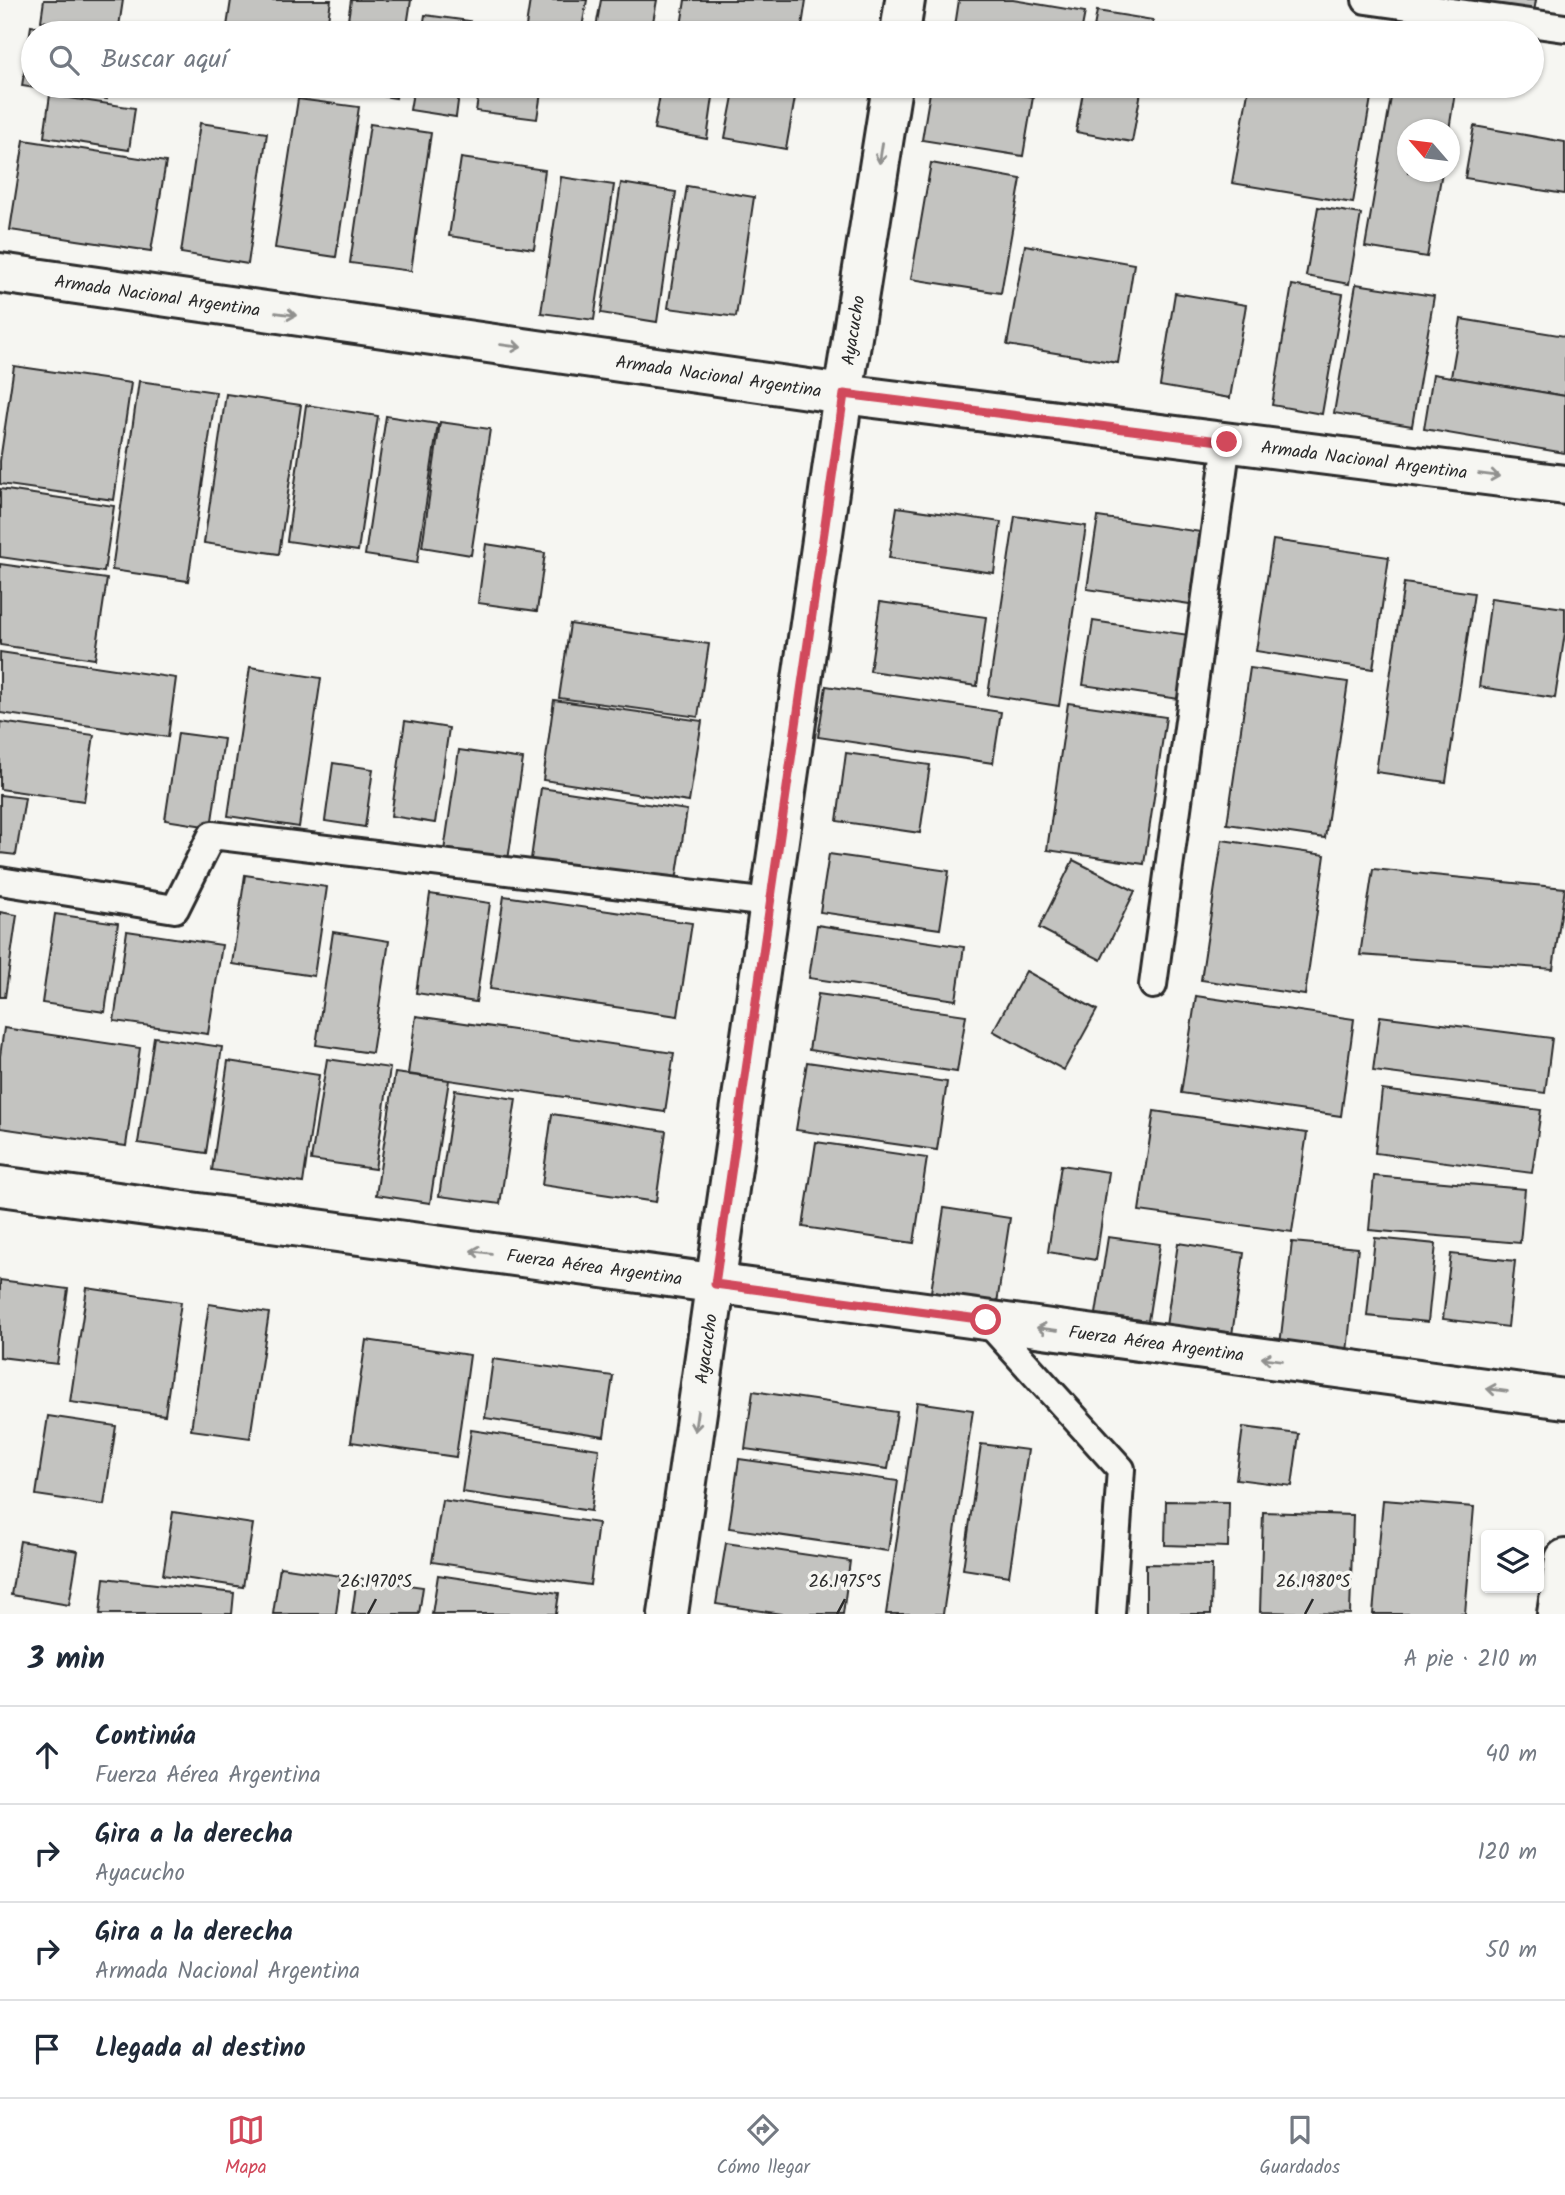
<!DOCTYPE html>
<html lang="es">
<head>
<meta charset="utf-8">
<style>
	:root { --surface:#fff; --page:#f2f2f3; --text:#1f2937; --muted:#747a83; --line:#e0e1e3; --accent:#d1495b }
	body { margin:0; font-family:Kalam,sans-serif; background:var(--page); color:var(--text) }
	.controls { position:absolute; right:21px; bottom:21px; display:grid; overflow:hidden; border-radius:7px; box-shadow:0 2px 5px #0004 }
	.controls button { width:63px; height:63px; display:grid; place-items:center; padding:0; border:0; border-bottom:2px solid var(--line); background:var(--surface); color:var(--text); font:35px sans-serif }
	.compass { position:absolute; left:1397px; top:119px; width:63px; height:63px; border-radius:50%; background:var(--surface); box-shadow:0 2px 5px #0004; rotate:298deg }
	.stop { position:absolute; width:21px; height:21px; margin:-16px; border:5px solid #d1495b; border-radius:50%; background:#fff }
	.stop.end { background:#d1495b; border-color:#fff; box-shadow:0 2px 7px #0008 }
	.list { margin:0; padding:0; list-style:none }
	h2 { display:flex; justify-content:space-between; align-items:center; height:91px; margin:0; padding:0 28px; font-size:30px }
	h2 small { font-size:23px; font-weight:400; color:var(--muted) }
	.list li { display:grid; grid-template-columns:46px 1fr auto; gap:21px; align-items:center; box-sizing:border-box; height:98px; padding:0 28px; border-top:2px solid var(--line) }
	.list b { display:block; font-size:26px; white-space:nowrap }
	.list p { margin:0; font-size:23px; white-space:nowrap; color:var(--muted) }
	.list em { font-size:23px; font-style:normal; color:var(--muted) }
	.icon { flex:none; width:38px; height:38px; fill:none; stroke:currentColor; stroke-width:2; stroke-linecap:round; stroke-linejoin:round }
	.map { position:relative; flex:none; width:1565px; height:1614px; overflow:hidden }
	.search { position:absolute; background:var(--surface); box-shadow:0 2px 5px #0004; left:21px; right:21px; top:21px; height:77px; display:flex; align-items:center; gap:18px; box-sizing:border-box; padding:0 24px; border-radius:38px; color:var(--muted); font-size:26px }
	.sheet { height:483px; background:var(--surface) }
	nav { display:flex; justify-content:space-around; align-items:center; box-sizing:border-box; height:98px; border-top:2px solid var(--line); background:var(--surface); font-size:19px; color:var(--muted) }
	nav a { display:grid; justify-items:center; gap:4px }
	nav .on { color:var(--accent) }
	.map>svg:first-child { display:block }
	.building { fill:#c3c3c0; stroke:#2b2b2b; stroke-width:2 }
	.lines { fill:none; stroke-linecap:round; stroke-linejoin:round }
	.service-casing { stroke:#2b2b2b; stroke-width:32 }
	.minor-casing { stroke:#2b2b2b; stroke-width:44 }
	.service { stroke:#f6f6f2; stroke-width:26 }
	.minor { stroke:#f6f6f2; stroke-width:38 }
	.oneway { stroke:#90908e }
	.route { stroke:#d1495b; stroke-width:9 }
	.ticks { fill:none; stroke:#2b2b2b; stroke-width:2.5 }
	.labels { text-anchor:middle; stroke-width:7; stroke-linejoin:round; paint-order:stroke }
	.street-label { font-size:18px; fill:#2b2b2b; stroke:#f6f6f2 }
	.ticks-label { font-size:18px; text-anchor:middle; fill:#2b2b2b; stroke:#f6f6f2; stroke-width:7; stroke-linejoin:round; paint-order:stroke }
</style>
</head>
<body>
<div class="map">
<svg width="1565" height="1614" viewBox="0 0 1565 1614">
	<rect width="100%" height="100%" fill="#f6f6f2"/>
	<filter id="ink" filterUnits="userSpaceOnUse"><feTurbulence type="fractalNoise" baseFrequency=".0143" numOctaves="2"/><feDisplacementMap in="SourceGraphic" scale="14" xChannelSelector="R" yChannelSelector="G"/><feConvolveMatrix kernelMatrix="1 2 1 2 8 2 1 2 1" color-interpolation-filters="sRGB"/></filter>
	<g filter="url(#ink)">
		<g class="building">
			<polygon points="44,0 123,0 118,33 41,21"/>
			<polygon points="231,0 331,0 326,33 226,33"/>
			<polygon points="351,0 411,0 406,33 346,33"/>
			<polygon points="530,0 587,0 581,33 525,33"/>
			<polygon points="601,0 657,0 651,33 595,33"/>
			<polygon points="685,0 806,0 801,33 680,33"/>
			<polygon points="959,0 1013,0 1085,12 1081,33 954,33"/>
			<polygon points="1477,0 1536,0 1534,12 1477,3"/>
			<polygon points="1097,11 1153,20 1151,33 1093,33"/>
			<polygon points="425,15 470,21 468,33 422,33"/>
			<polygon points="31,26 76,33 33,33 33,86 109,86 107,99 22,86"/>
			<polygon points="283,86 319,86 318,91"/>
			<polygon points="338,86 398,86 396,98 337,89"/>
			<polygon points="414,86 460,86 456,117 410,110"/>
			<polygon points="480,86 542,86 537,119 476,111"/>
			<polygon points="735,86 761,86 796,92 786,149 725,138"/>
			<polygon points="931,86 967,86 1033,97 1023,156 922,140"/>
			<polygon points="1084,86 1142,86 1132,142 1076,132"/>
			<polygon points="1249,86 1373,86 1353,203 1232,183"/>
			<polygon points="1393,86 1456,86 1449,130 1408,130 1408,172 1442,172 1427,257 1365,247"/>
			<polygon points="661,89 713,97 707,139 654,129"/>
			<polygon points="50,95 135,108 129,150 44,137"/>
			<polygon points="298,99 359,107 336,257 275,248"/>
			<polygon points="200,123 267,133 248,264 181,253"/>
			<polygon points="370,124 431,133 411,271 350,263"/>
			<polygon points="1474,126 1565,142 1565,194 1465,178"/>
			<polygon points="24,140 166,162 151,251 10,230"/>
			<polygon points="461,158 545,170 534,249 449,236"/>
			<polygon points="931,163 1021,179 1001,293 911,279"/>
			<polygon points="561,177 614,185 594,320 541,313"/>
			<polygon points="621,183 676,192 657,322 601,313"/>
			<polygon points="687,186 754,197 736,317 668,308"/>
			<polygon points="1318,207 1361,214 1349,284 1306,276"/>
			<polygon points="1025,245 1134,264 1118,363 1007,345"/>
			<polygon points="1356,284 1434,296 1412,426 1334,413"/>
			<polygon points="1292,285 1343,294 1322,414 1272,405"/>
			<polygon points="1175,293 1246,305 1230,398 1160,386"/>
			<polygon points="1461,319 1565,336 1565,396 1451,377"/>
			<polygon points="14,366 131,383 114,500 0,484 0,461"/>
			<polygon points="1433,374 1565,396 1565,453 1424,429"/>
			<polygon points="139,381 216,392 188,581 112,570"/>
			<polygon points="226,394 301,405 279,554 204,543"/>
			<polygon points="306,405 378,416 358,551 287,541"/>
			<polygon points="386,416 438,424 417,563 365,555"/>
			<polygon points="440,422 490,429 471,555 422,547"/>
			<polygon points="0,489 114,506 104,572 0,557"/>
			<polygon points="897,507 1001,522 994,573 889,558"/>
			<polygon points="1015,516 1086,526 1059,706 988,695"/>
			<polygon points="1098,517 1201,532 1190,604 1087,589"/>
			<polygon points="1273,540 1389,557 1373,669 1256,651"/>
			<polygon points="486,544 545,553 537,611 478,603"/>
			<polygon points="0,564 107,579 95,659 0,645"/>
			<polygon points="1404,583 1474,593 1446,782 1376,772"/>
			<polygon points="1491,598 1565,608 1565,633 1555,698 1479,687"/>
			<polygon points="880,602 986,617 977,686 870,671"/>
			<polygon points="1093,621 1189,635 1179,699 1083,685"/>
			<polygon points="570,624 709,644 698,717 559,698"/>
			<polygon points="0,652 176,678 168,737 0,713"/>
			<polygon points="250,667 321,678 299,827 228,816"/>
			<polygon points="1250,668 1348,682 1325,838 1227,824"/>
			<polygon points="826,686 1001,712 993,763 818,737"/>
			<polygon points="554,700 702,721 689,802 543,780"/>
			<polygon points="1068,703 1166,717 1144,864 1047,850"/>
			<polygon points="405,721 449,728 435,823 391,816"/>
			<polygon points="0,722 94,735 84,801 0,789"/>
			<polygon points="178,733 224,739 211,827 165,820"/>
			<polygon points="459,750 523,759 508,860 444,851"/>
			<polygon points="846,753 930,765 920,833 837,821"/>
			<polygon points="333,763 373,769 365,827 325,821"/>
			<polygon points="541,788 687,810 675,887 530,866"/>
			<polygon points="0,795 25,798 16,855 0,853"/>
			<polygon points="1222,840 1325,855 1305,995 1201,980"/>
			<polygon points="829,854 949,871 940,929 820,912"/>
			<polygon points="1073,860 1135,891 1101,960 1039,928"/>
			<polygon points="1373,869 1565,888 1553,969 1360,955"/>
			<polygon points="245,875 327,887 314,976 232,964"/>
			<polygon points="430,894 490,903 476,1002 416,993"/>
			<polygon points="504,896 692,923 678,1016 490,989"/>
			<polygon points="0,912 17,915 5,997 0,997"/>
			<polygon points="55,914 118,923 105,1012 42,1003"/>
			<polygon points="817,925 964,947 956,1000 809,978"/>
			<polygon points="127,931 222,945 208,1034 114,1021"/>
			<polygon points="333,932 389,941 372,1053 316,1045"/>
			<polygon points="1026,971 1097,1010 1064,1070 993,1031"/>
			<polygon points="818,994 966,1015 957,1072 809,1050"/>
			<polygon points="1196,996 1354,1019 1341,1116 1181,1093"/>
			<polygon points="416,1016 674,1053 665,1112 408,1074"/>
			<polygon points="1380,1016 1552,1038 1545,1093 1373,1071"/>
			<polygon points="4,1028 140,1048 126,1146 0,1128 0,1056"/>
			<polygon points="154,1037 222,1047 206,1153 138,1143"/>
			<polygon points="327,1059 390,1068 375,1169 311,1160"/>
			<polygon points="228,1061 319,1075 303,1183 212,1170"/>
			<polygon points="807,1062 947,1082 937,1150 796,1130"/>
			<polygon points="395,1073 449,1080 430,1203 376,1195"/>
			<polygon points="455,1090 516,1099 500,1204 439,1196"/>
			<polygon points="1382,1090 1541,1110 1532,1173 1375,1153"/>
			<polygon points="1154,1111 1307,1133 1292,1232 1139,1211"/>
			<polygon points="552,1114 666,1131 656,1202 542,1185"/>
			<polygon points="816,1142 927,1158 914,1243 803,1227"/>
			<polygon points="1061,1165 1109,1172 1096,1260 1048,1252"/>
			<polygon points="1374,1176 1525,1189 1520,1243 1369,1230"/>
			<polygon points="944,1208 1010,1218 997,1303 931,1292"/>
			<polygon points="1108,1237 1160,1244 1148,1321 1096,1314"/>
			<polygon points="1375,1238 1436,1244 1428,1322 1367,1316"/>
			<polygon points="1292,1242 1358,1248 1347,1352 1280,1345"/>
			<polygon points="1178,1243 1244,1253 1232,1335 1166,1326"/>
			<polygon points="1451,1254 1515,1261 1508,1327 1443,1319"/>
			<polygon points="0,1280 68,1289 57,1364 0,1357"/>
			<polygon points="87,1288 181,1302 165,1415 70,1402"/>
			<polygon points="209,1304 269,1313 250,1438 191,1430"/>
			<polygon points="366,1340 470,1355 456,1457 351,1442"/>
			<polygon points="493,1359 613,1376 604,1436 485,1418"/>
			<polygon points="753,1391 897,1412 888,1469 745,1449"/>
			<polygon points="917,1402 973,1410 943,1614 886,1614"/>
			<polygon points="48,1416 116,1426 104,1505 36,1495"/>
			<polygon points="1243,1427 1299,1434 1292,1486 1236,1479"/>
			<polygon points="471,1430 599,1449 591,1511 462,1492"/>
			<polygon points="981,1444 1028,1450 1009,1576 963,1569"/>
			<polygon points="739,1459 898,1481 888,1551 729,1528"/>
			<polygon points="442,1500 598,1523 590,1585 432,1562"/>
			<polygon points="1383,1500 1474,1507 1465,1614 1373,1614"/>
			<polygon points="1166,1501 1229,1502 1228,1547 1165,1545"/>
			<polygon points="173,1512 253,1524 243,1587 163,1575"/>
			<polygon points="1263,1512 1353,1515 1350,1614 1260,1612"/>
			<polygon points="20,1541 78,1551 69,1605 11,1595"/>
			<polygon points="726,1543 850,1561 843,1614 781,1614 716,1604"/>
			<polygon points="1146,1564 1212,1565 1211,1614 1146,1614"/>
			<polygon points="280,1567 341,1576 336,1614 273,1614"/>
			<polygon points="438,1575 559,1593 556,1614 432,1614"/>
			<polygon points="104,1578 234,1593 232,1614 100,1614"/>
			<polygon points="357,1578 423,1587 419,1614 352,1614"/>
		</g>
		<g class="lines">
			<defs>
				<g id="service">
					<polyline points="1366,0 1565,28"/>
					<polyline points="0,881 175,909 212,835 769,903"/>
					<polyline points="1153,985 1227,442"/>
					<polyline points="986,1320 1121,1469 1111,1614"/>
				</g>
				<g id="minor">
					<polyline points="900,33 905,0"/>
					<path id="s1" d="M0 273 843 394 1565 485"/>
					<path id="s2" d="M0 1186 1565 1399"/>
					<path id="s3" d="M668 1614 843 394 892 86"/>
					<polyline points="1557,1614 1565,1559"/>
				</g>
			</defs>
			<use href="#service" class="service-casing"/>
			<use href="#minor" class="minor-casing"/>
			<use href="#service" class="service"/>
			<use href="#minor" class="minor"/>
		</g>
		<defs><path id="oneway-shaft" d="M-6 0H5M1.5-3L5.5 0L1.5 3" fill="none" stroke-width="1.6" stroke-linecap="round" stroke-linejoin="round" transform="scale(1.75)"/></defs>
		<g class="oneway">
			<use href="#oneway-shaft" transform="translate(881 153) rotate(99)"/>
			<use href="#oneway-shaft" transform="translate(286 314) rotate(8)"/>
			<use href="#oneway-shaft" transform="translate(511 346) rotate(8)"/>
			<use href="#oneway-shaft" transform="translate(1489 475) rotate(7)"/>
			<use href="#oneway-shaft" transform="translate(481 1252) rotate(-172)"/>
			<use href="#oneway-shaft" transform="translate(1047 1329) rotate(-172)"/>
			<use href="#oneway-shaft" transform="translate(1272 1359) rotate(-172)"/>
			<use href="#oneway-shaft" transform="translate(1497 1390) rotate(-172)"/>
			<use href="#oneway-shaft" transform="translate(696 1421) rotate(98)"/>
		</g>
	</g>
	<g class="lines" filter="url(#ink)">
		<polyline class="route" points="986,1320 715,1284 844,394 1227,442"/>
	</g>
	<path class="ticks" d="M368 1614 376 1599M837 1614 845 1599M1305 1614 1313 1599"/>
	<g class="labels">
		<g class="street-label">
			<text dy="6" stroke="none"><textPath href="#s1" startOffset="159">Armada Nacional Argentina</textPath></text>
			<text dy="6" stroke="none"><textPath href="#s3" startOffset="1297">Ayacucho</textPath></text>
			<text dy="6" stroke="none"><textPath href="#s1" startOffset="726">Armada Nacional Argentina</textPath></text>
			<text dy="6" stroke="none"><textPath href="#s1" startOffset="1377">Armada Nacional Argentina</textPath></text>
			<text dy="6" stroke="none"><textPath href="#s2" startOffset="600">Fuerza Aérea Argentina</textPath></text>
			<text dy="6" stroke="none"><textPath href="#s2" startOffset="1167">Fuerza Aérea Argentina</textPath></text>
			<text dy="6" stroke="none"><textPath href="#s3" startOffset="268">Ayacucho</textPath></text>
		</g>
	</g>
	<g class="ticks-label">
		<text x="376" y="1587">26.1970°S</text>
		<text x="845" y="1587">26.1975°S</text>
		<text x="1313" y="1587">26.1980°S</text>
	</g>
</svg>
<div class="controls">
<button><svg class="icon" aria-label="layers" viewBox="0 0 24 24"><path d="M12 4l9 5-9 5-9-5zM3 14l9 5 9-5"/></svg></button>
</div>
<svg class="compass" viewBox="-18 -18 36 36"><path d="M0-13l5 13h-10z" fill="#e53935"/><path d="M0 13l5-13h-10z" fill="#747a83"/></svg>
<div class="stop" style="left:986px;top:1320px"></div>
<div class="stop end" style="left:1227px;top:442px"></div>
<div class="search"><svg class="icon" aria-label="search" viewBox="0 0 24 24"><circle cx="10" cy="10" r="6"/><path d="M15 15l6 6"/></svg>Buscar aquí</div>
</div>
<section class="sheet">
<h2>3 min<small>A pie · 210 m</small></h2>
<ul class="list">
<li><svg class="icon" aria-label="ahead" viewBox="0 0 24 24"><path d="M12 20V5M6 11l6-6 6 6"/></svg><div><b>Continúa</b><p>Fuerza Aérea Argentina</p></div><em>40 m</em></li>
<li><svg class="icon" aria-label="right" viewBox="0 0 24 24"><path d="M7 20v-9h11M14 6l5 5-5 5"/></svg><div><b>Gira a la derecha</b><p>Ayacucho</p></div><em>120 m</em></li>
<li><svg class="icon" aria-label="right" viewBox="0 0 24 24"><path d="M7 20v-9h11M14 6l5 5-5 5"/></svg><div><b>Gira a la derecha</b><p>Armada Nacional Argentina</p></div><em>50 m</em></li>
<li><svg class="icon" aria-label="arrive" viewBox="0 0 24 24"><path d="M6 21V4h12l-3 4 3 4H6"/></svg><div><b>Llegada al destino</b></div></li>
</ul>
</section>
<nav>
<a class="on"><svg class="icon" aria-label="map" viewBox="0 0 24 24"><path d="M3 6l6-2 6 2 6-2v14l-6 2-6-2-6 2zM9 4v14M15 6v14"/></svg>Mapa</a>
<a><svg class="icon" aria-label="directions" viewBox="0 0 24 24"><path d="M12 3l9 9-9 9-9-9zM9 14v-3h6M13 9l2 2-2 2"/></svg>Cómo llegar</a>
<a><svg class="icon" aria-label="saved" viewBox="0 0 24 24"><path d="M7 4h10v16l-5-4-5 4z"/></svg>Guardados</a>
</nav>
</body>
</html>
